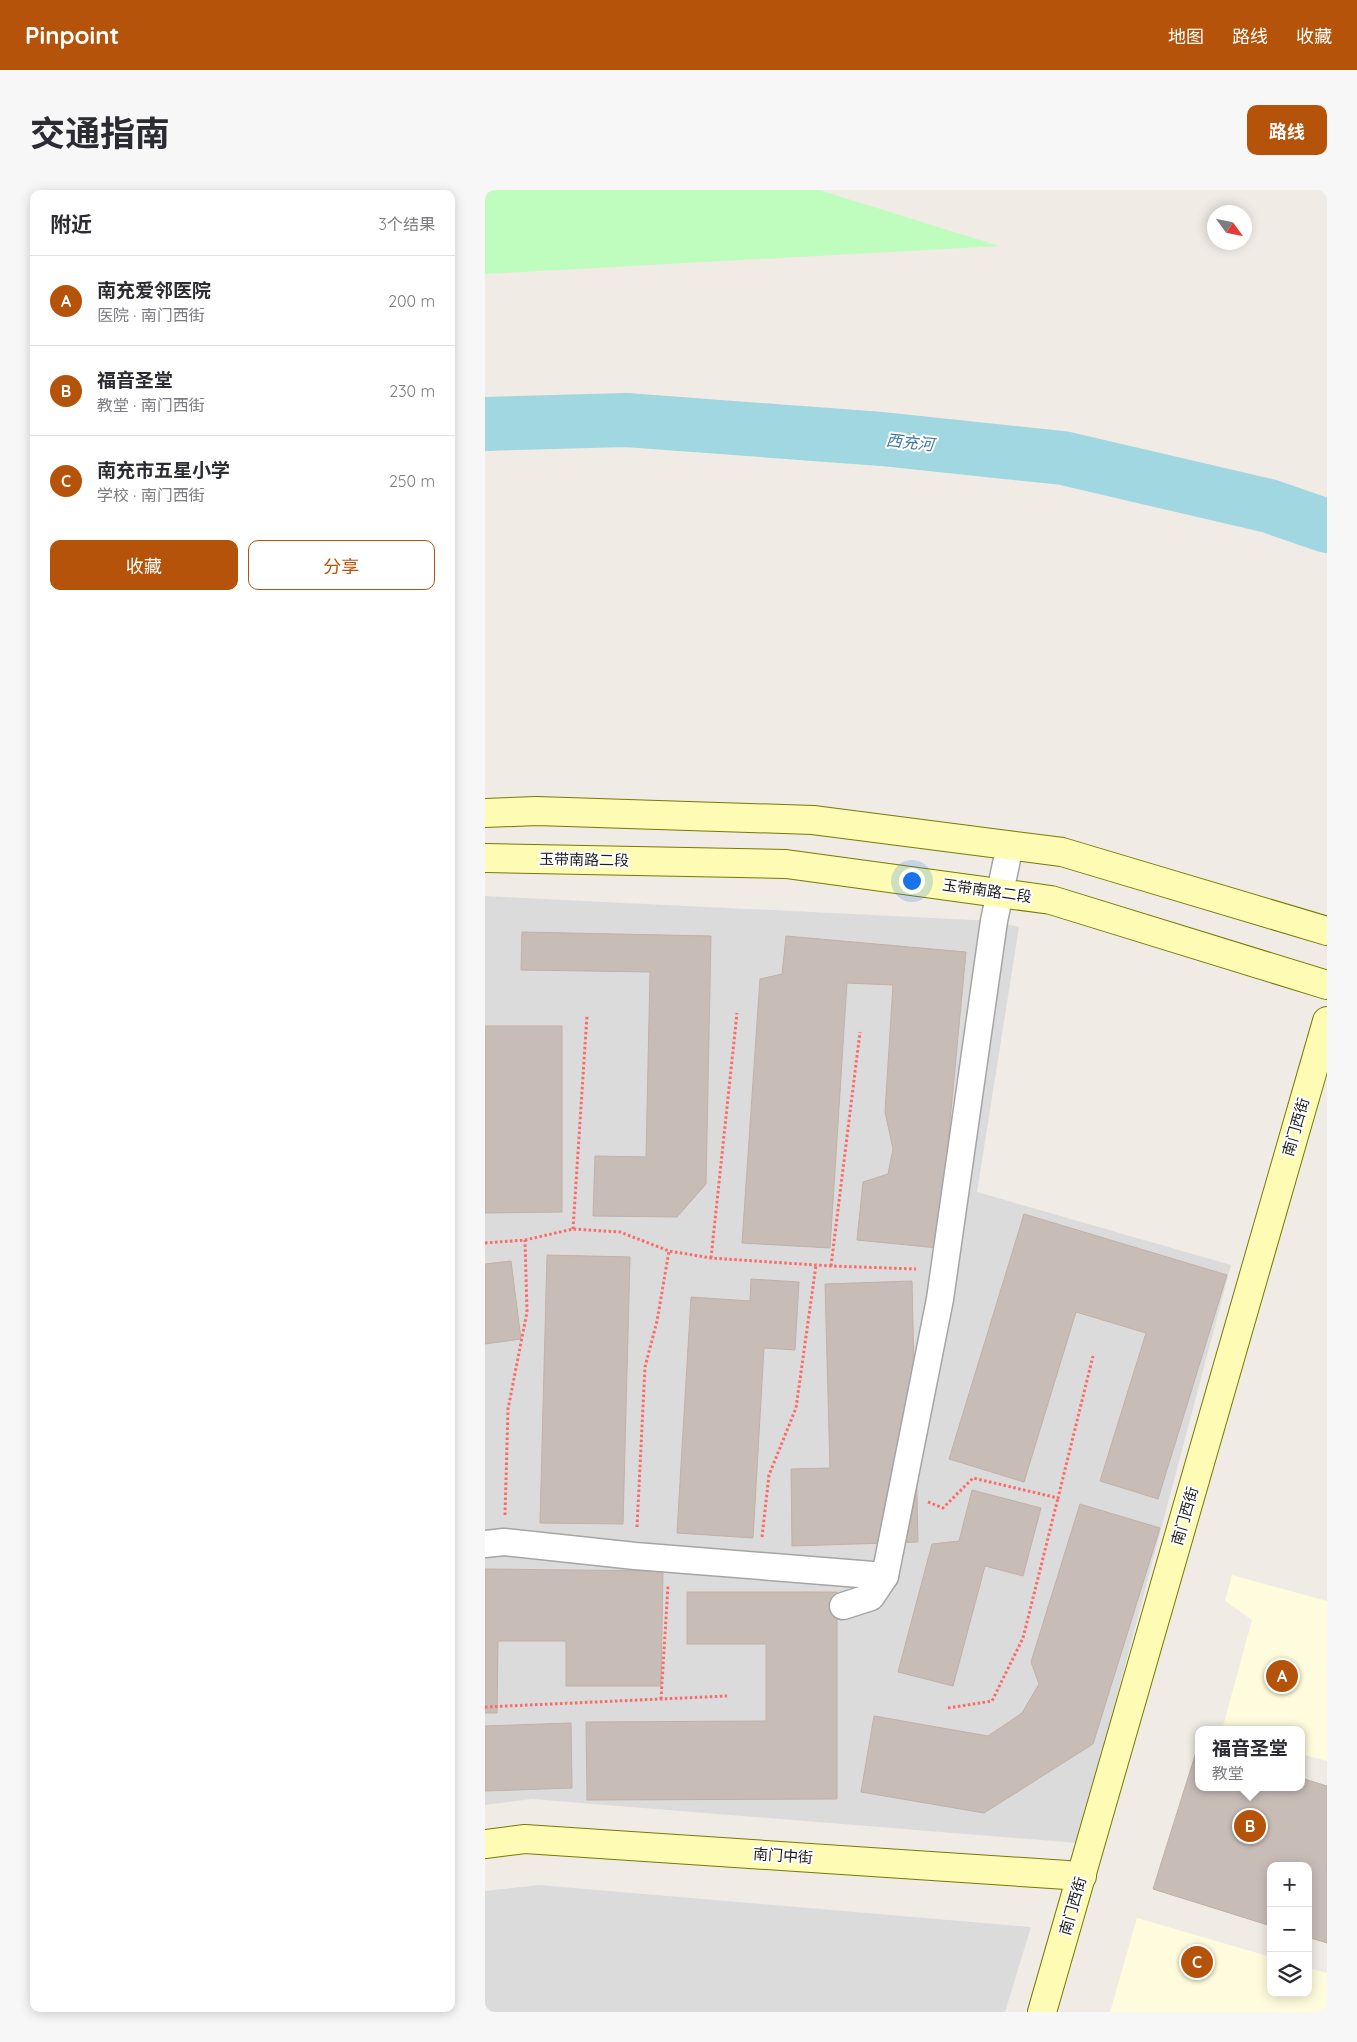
<!DOCTYPE html>
<html lang="zh">
<head>
<meta charset="utf-8">
<style>
	:root { --surface:#fff; --page:#f7f7f7; --text:#2b2b33; --muted:#7c7c81; --line:#e1e1e2; --accent:#b45309 }
	body { margin:0; font-family:Quicksand,"Noto Sans SC",sans-serif; background:var(--page); color:var(--text) }
	.controls { position:absolute; right:15px; bottom:15px; display:grid; overflow:hidden; border-radius:10px; box-shadow:0 2px 12px #0003 }
	.controls button { width:45px; height:45px; display:grid; place-items:center; padding:0; border:0; border-bottom:1px solid var(--line); background:var(--surface); color:var(--text); font:25px sans-serif }
	.compass { position:absolute; left:722px; top:15px; width:45px; height:45px; border-radius:50%; background:var(--surface); box-shadow:0 2px 12px #0003; rotate:123deg }
	.you { position:absolute; left:426px; top:690px; width:18px; height:18px; margin:-12px; border:4px solid #fff; border-radius:50%; background:#1a73e8; box-shadow:0 0 0 8px #1a73e833 }
	.badge { display:grid; place-items:center; width:32px; height:32px; border-radius:50%; background:var(--accent); color:#fff; font-size:16px; font-weight:700 }
	.pin { position:absolute; translate:-50% -50%; border:2px solid #fff; box-shadow:0 1px 5px #0006 }
	.popup { position:absolute; left:710px; top:1536px; width:110px; height:65px; box-sizing:border-box; display:grid; place-content:center; border-radius:10px; background:var(--surface); filter:drop-shadow(0 1px 4px #0005); font-size:16px; white-space:nowrap; color:var(--muted) }
	.popup b { font-size:19px; color:var(--text) }
	.popup::after { content:''; position:absolute; left:50%; top:100%; margin-left:-10px; border:10px solid transparent; border-top-color:var(--surface) }
	.list { margin:0; padding:0; list-style:none }
	h2 { display:flex; justify-content:space-between; align-items:center; height:65px; margin:0; padding:0 20px; font-size:21px }
	h2 small { font-size:16px; font-weight:400; color:var(--muted) }
	.list li { display:grid; grid-template-columns:32px 1fr auto; gap:15px; align-items:center; box-sizing:border-box; height:90px; padding:0 20px; border-top:1px solid var(--line) }
	.list b { display:block; font-size:19px; white-space:nowrap }
	.list p { margin:0; font-size:16px; white-space:nowrap; color:var(--muted) }
	.list em { font-size:16px; font-style:normal; color:var(--muted) }
	.actions { display:flex; gap:10px; padding:15px 20px }
	.actions a { flex:1; padding:11px 0; border:1px solid var(--accent); border-radius:10px; text-align:center; font-size:18px; color:var(--accent) }
	.actions .main { background:var(--accent); color:#fff }
	.icon { flex:none; width:28px; height:28px; fill:none; stroke:currentColor; stroke-width:2; stroke-linecap:round; stroke-linejoin:round }
	.map { position:relative; flex:none; width:842px; height:1822px; overflow:hidden; border-radius:10px }
	header { display:flex; align-items:center; gap:30px; box-sizing:border-box; height:70px; padding:0 25px; background:var(--accent); color:#fff }
	header strong { font-size:24px }
	nav { display:flex; gap:28px; margin-inline-start:auto; font-size:18px }
	.intro { display:flex; align-items:center; justify-content:space-between; box-sizing:border-box; height:120px; padding:0 30px }
	h1 { margin:0; font-size:35px }
	.button { padding:12px 22px; border-radius:10px; background:var(--accent); color:#fff; font-size:18px; font-weight:700 }
	main { display:flex; gap:30px; padding:0 30px }
	aside { flex:1; background:var(--surface); border-radius:10px; box-shadow:0 2px 12px #0003 }
	.map>svg:first-child { display:block }
	.residential { fill:#dcdbdb }
	.education { fill:#fffcdd }
	.park { fill:#befdbe }
	.lines { fill:none; stroke-linecap:round; stroke-linejoin:round }
	.river { stroke:#a1d7e0; stroke-width:54 }
	.building { fill:#c8bcb7; stroke:#c2b0a5 }
	.street-casing { stroke:#a5a5a5; stroke-width:29 }
	.secondary-casing { stroke:#777a00; stroke-width:30 }
	.path { stroke:#ff6965; stroke-width:3; stroke-dasharray:2.5 2.5; stroke-linecap:butt }
	.street { stroke:#fff; stroke-width:26 }
	.secondary { stroke:#fdfbb4; stroke-width:28 }
	.labels { text-anchor:middle; stroke-width:4; stroke-linejoin:round; paint-order:stroke }
	.street-label { font-size:15px; fill:#1e1e1e; stroke:#fff }
	.water-label { font-size:16px; font-style:italic; fill:#3f79a4; stroke:#fff }
</style>
</head>
<body>
<header>
<strong>Pinpoint</strong>
<nav><a>地图</a><a>路线</a><a>收藏</a></nav>
</header>
<div class="intro"><h1>交通指南</h1><a class="button">路线</a></div>
<main>
<aside>
<h2>附近<small>3个结果</small></h2>
<ul class="list">
<li><span class="badge">A</span><div><b>南充爱邻医院</b><p>医院 · 南门西街</p></div><em>200 m</em></li>
<li><span class="badge">B</span><div><b>福音圣堂</b><p>教堂 · 南门西街</p></div><em>230 m</em></li>
<li><span class="badge">C</span><div><b>南充市五星小学</b><p>学校 · 南门西街</p></div><em>250 m</em></li>
</ul>
<div class="actions"><a class="main">收藏</a><a>分享</a></div>
</aside>
<div class="map">
<svg width="842" height="1822" viewBox="0 0 842 1822">
	<rect width="100%" height="100%" fill="#f0ebe4"/>
	<g class="residential">
		<polygon points="0,706 509,731 534,737 492,1002 746,1075 593,1653 47,1609 0,1615"/>
		<polygon points="54,1695 546,1737 520,1822 0,1822 0,1701"/>
	</g>
	<g class="education">
		<polygon points="747,1385 842,1411 842,1571 816,1564 816,1540 737,1540 767,1430 740,1411"/>
		<polygon points="652,1728 786,1767 786,1803 823,1803 823,1778 842,1783 842,1822 625,1822"/>
	</g>
	<polygon class="park" points="0,0 334,0 514,56 0,84"/>
	<g class="lines">
		<polyline class="river" points="0,234 141,230 397,249 578,268 784,316 842,336"/>
	</g>
	<g class="building">
		<polygon points="37,742 226,746 221,994 192,1027 108,1026 110,966 161,967 165,782 36,780"/>
		<polygon points="301,746 481,762 453,1058 372,1050 378,992 403,984 408,959 400,922 408,795 362,793 345,1058 257,1053 275,789 297,784"/>
		<polygon points="0,836 77,836 77,1022 0,1023"/>
		<polygon points="539,1024 742,1085 673,1309 615,1291 661,1143 591,1122 539,1292 464,1269"/>
		<polygon points="62,1065 145,1067 138,1334 55,1333"/>
		<polygon points="26,1071 36,1149 0,1154 0,1074"/>
		<polygon points="266,1089 314,1092 310,1160 279,1158 268,1348 192,1343 206,1107 265,1111"/>
		<polygon points="427,1091 433,1352 307,1356 306,1279 345,1278 340,1094"/>
		<polygon points="487,1300 556,1318 538,1386 500,1376 468,1496 413,1482 447,1354 474,1351"/>
		<polygon points="595,1314 675,1338 608,1554 499,1623 376,1602 389,1526 503,1546 537,1523 554,1494 546,1472"/>
		<polygon points="0,1379 178,1381 176,1496 81,1496 81,1451 13,1451 12,1523 0,1523"/>
		<polygon points="202,1402 352,1402 352,1609 102,1610 101,1532 281,1531 281,1454 202,1454"/>
		<polygon points="86,1533 87,1598 0,1601 0,1536"/>
		<polygon points="713,1556 714,1597 816,1597 816,1588 842,1596 842,1753 823,1747 823,1676 786,1676 786,1736 668,1699"/>
	</g>
	<g class="lines">
		<defs>
			<g id="street">
				<polyline points="0,1354 19,1352 150,1366 400,1386"/>
				<polyline points="358,1416 386,1407 400,1386 455,1109 509,731 525,655"/>
			</g>
			<g id="secondary">
				<polyline points="0,623 52,621 328,630 577,662 842,741"/>
				<polyline points="0,668 301,674 566,710 842,795"/>
				<polyline points="0,1654 40,1649 597,1686"/>
				<polyline points="557,1822 842,831"/>
			</g>
		</defs>
		<use href="#street" class="street-casing"/>
		<use href="#secondary" class="secondary-casing"/>
		<g class="path">
			<polyline points="88,1039 102,825"/>
			<polyline points="0,1053 40,1050 88,1039 135,1042 184,1061 226,1068 346,1076 431,1079"/>
			<polyline points="226,1068 252,823"/>
			<polyline points="346,1076 375,842"/>
			<polyline points="443,1312 458,1318 488,1288 573,1308 608,1166"/>
			<polyline points="20,1325 23,1219 42,1122 40,1050"/>
			<polyline points="152,1337 160,1177 172,1131 184,1061"/>
			<polyline points="277,1347 284,1285 311,1218 331,1075"/>
			<polyline points="176,1509 183,1396"/>
			<polyline points="0,1517 242,1506"/>
			<polyline points="463,1518 507,1511 538,1448 573,1308"/>
		</g>
		<use href="#street" class="street"/>
		<use href="#secondary" class="secondary"/>
	</g>
	<g class="labels">
		<g class="street-label">
			<text transform="translate(99 670) rotate(1)" y="5">玉带南路二段</text>
			<text transform="translate(502 701) rotate(8)" y="5">玉带南路二段</text>
			<text transform="translate(811 937) rotate(-74)" y="5">南门西街</text>
			<text transform="translate(700 1326) rotate(-74)" y="5">南门西街</text>
			<text transform="translate(298 1666) rotate(4)" y="5">南门中街</text>
			<text transform="translate(588 1716) rotate(-74)" y="5">南门西街</text>
		</g>
		<g class="water-label">
			<text transform="translate(425 252) rotate(6)" y="6">西充河</text>
		</g>
	</g>
</svg>
<div class="controls">
<button>+</button>
<button>−</button>
<button><svg class="icon" aria-label="layers" viewBox="0 0 24 24"><path d="M12 4l9 5-9 5-9-5zM3 14l9 5 9-5"/></svg></button>
</div>
<svg class="compass" viewBox="-18 -18 36 36"><path d="M0-13l5 13h-10z" fill="#e53935"/><path d="M0 13l5-13h-10z" fill="#7c7c81"/></svg>
<div class="you"></div>
<div class="pin badge" style="left:797px;top:1486px">A</div>
<div class="pin badge" style="left:765px;top:1636px">B</div>
<div class="popup"><b>福音圣堂</b>教堂</div>
<div class="pin badge" style="left:712px;top:1772px">C</div>
</div>
</main>
</body>
</html>
